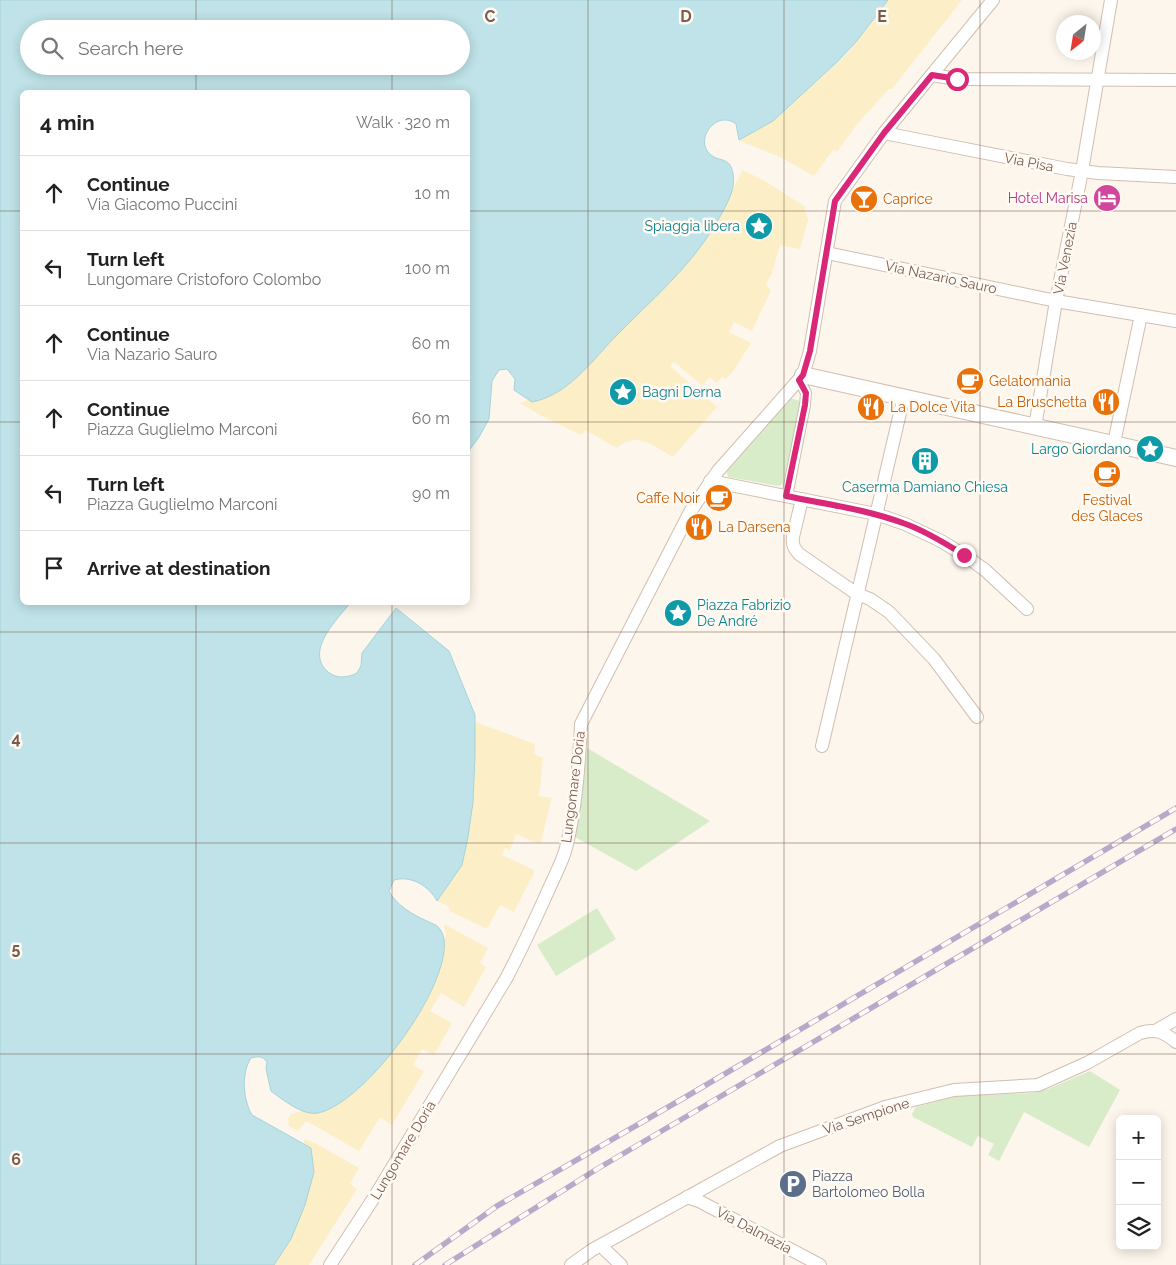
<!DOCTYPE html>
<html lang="en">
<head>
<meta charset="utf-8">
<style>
	:root { --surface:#fff; --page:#f6f6f6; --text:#222; --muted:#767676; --line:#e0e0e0 }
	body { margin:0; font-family:Raleway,sans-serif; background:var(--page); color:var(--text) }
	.controls { position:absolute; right:15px; bottom:15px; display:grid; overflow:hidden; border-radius:8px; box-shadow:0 2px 12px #0003 }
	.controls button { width:45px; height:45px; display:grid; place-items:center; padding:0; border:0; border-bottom:1px solid var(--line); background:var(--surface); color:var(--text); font:25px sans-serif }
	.compass { position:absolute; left:1056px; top:15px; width:45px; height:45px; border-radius:50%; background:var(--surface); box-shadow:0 2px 12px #0003; rotate:210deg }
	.stop { position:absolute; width:15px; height:15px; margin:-11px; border:4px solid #db2777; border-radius:50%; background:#fff }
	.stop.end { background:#db2777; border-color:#fff; box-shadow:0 1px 5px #0008 }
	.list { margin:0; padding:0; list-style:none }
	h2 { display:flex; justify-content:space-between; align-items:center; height:65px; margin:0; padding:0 20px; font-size:21px }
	h2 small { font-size:16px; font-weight:400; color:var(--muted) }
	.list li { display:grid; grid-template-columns:32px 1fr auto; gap:15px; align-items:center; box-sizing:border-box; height:75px; padding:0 20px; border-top:1px solid var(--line) }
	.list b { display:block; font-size:19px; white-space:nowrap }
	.list p { margin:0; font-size:16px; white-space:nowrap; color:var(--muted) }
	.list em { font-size:16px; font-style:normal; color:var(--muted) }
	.icon { flex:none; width:28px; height:28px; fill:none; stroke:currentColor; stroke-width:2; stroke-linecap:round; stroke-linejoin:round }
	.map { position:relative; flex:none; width:1176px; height:1265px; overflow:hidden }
	.search { position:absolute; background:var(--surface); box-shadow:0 2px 12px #0003; left:20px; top:20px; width:450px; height:55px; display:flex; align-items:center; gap:12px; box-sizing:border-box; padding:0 18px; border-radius:28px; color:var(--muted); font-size:19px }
	.panel { position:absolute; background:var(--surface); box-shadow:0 2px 12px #0003; left:20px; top:90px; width:450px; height:515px; border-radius:8px }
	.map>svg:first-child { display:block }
	.green { fill:#d8ecc9 }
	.sand { fill:#fcefc7 }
	.water { fill:#bfe3e8; stroke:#a5d3da; fill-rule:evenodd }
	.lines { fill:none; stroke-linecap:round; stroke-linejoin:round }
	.pedestrian-casing { stroke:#d1beb0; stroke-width:12 }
	.minor-casing { stroke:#d1beb0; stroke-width:14 }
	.tertiary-casing { stroke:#d1beb0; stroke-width:18 }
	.pedestrian { stroke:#fff; stroke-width:10 }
	.minor { stroke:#fff; stroke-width:12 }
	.tertiary { stroke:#fff; stroke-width:16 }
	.rail-casing { stroke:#b9a8c9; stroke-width:5.5 }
	.rail { stroke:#fffaf3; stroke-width:4; stroke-dasharray:11; stroke-linecap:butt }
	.route { stroke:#db2777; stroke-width:6 }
	.grid { fill:none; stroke:#7a5c4d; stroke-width:1; stroke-opacity:0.55 }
	.labels { text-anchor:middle; stroke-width:5; stroke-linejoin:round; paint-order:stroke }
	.street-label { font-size:14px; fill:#7a5c4d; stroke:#fffaf3 }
	.hotel-label { font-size:14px; fill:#b23c85; stroke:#fffaf3; text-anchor:end }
	.food-label { font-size:14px; fill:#c56008; stroke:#fffaf3; text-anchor:start }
	.culture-label { font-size:14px; fill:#0d838f; stroke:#fffaf3; text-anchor:end }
	.service-label { font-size:14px; fill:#4e5e75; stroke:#fffaf3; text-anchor:start }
	.grid-label { font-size:16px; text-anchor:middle; font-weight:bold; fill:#7a5c4d; stroke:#fffaf3; stroke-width:5; stroke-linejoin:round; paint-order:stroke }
</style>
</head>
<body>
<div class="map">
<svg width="1176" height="1265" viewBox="0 0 1176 1265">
	<rect width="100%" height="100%" fill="#fdf6ec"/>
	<g class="green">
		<polygon points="791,398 799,401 800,405 783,484 779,486 728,477 727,472 729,468"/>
		<polygon points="587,748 710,821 636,871 575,837"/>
		<polygon points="597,908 616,939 556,976 537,945"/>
		<polygon points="1090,1071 1120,1090 1089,1147 1024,1112 999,1161 988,1155 994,1144 978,1136 972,1147 913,1117 912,1114 916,1107 958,1096 1032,1093 1048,1089"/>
	</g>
	<g class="sand">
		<polygon points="888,0 962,0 892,89 889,89 858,123 837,152 833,150 814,176 782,158 738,140 771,122 848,53"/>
		<path d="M743 170 765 181 804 206 808 220 800 249 780 245 772 273 766 284 771 290 752 331 734 322 729 332 751 343 732 373 725 379 722 377 717 383 709 377 703 386 674 362 670 366 717 407 673 457C653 446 638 430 617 448L585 430 581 435 540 415 520 403 534 398 708 232Z"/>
		<polygon points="475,722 535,744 534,754 543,758 539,796 552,798 540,844 516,834 510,850 505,848 502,855 534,870 534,873 514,912 500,905 487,929 450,911 448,906 437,901 462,865 473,802 475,757"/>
		<polygon points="444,924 488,948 480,963 486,967 464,1007 441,993 430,1011 452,1023 434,1055 422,1049 413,1065 424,1071 392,1125 380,1117 359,1151 308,1122 305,1122 298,1131 289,1126 288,1119 291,1114 313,1108 438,959 446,936"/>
		<polygon points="304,1139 315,1143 359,1168 350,1184 357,1189 309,1265 266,1265 303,1179"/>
	</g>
	<path class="water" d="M0 0H888L856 42 837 62 773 121 739 140 736 124C731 120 725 119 719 121 704 127 698 148 714 157 719 160 726 159 730 165 735 173 734 186 731 194 727 205 721 215 715 225 689 269 650 301 614 338 591 362 568 395 532 402L514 390 515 379 507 369 499 370 492 381 489 419 479 437 468 452V92H22V602L350 603C337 620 304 651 328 672 337 679 347 678 357 673L361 666 362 653 396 608 449 651 475 715V756L473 802 468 837 462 865 437 901C429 886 411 875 394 880L389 891C396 905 413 915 427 921 430 923 435 924 437 926 441 929 443 934 444 939 451 987 365 1103 318 1113 303 1116 283 1100 271 1091L266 1069 267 1062C263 1056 258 1056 251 1058 241 1073 243 1100 252 1115L311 1148 314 1172 305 1205 291 1239 274 1265H0ZM29 29H461V66H29Z"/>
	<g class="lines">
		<defs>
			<polyline id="pedestrian" points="787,496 805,405 806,393 799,379"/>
			<g id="minor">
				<polyline points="932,75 957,79 1176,80"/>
				<polyline points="884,133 1067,169 1098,173 1176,177"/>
				<polyline points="827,253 1056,301 1176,321"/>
				<polyline points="1035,427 1056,301 1082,171 1111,0"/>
				<polyline points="1114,443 1141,315"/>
				<polyline points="710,481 876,514 905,524 941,541 964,555 985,570 1027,609"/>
				<path d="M802 499 793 537C792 545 794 548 799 554L857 594 870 599 889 612 934 659 977 717"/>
				<polyline points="822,746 904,396"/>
				<polyline points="1157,1030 1176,1019"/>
				<polyline points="687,1197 699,1201 820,1265"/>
				<polyline points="601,1246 621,1265"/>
				<path d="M330 1265 375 1196 507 977C522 948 535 920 548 891 554 877 562 863 566 848 576 808 579 765 581 724L690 512 718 471 803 375 810 351 835 201 884 133 993 0"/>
				<path d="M571 1265 592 1250 780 1146 885 1107 954 1090 1038 1085 1087 1063 1140 1033C1156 1028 1164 1032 1176 1042"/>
			</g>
			<polyline id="tertiary" points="803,375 1176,458"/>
		</defs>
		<use href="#pedestrian" class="pedestrian-casing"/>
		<use href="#minor" class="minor-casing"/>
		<use href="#tertiary" class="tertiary-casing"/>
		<use href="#pedestrian" class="pedestrian"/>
		<use href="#minor" class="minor"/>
		<use href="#tertiary" class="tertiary"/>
		<defs>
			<g id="rail">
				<polyline points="415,1265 497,1206 689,1095 1176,808"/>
				<polyline points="445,1265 597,1169 1176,829"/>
			</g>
		</defs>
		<use href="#rail" class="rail-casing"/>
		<use href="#rail" class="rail"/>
	</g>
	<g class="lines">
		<path class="route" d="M957 79 932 75 884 133 835 201 810 351 803 375 799 380 806 393 805 405 786 496C825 504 865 509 903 523 924 530 945 543 964 555"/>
	</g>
	<path class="grid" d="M196 0V29M392 0V29M588 0V1265M784 0V1265M980 0V1265M196 66V92M392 66V92M0 211H22M468 211H1176M0 422H22M468 422H1176M196 602V1265M392 602V1265M0 632H1176M0 843H1176M0 1054H1176"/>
	<defs>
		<symbol id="hotel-disc" viewBox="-11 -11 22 22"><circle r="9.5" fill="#d1479c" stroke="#fffaf3"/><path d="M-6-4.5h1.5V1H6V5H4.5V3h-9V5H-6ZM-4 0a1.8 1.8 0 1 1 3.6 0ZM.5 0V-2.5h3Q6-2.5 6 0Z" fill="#fff"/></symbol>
		<symbol id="bar-disc" viewBox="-11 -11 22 22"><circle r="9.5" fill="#e8710a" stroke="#fffaf3"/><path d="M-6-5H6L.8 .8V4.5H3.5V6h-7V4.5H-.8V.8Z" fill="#fff"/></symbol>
		<symbol id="sight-disc" viewBox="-11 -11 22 22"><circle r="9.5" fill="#0f9aa8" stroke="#fffaf3"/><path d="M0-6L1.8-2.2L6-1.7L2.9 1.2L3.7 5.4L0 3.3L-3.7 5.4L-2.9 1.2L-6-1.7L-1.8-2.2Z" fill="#fff"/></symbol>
		<symbol id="cafe-disc" viewBox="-11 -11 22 22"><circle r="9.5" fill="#e8710a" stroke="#fffaf3"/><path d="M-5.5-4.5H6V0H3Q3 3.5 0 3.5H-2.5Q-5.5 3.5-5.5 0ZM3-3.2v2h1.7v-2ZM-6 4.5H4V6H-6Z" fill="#fff"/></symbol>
		<symbol id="restaurant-disc" viewBox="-11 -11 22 22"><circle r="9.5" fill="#e8710a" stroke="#fffaf3"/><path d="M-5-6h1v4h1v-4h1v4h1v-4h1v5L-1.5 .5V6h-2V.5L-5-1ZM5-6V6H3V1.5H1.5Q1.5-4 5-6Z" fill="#fff"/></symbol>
		<symbol id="building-disc" viewBox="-11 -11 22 22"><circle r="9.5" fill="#0f9aa8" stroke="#fffaf3"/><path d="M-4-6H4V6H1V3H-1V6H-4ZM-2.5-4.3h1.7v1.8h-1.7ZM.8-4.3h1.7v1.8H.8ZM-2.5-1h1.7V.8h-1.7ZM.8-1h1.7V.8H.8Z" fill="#fff"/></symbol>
		<symbol id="parking-disc" viewBox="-11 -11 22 22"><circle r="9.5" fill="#5c6f8a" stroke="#fffaf3"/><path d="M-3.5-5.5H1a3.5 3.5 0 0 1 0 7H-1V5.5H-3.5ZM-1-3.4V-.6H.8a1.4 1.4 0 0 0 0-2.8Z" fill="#fff"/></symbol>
	</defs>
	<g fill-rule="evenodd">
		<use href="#hotel-disc" x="1091" y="182" width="32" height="32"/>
		<use href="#bar-disc" x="848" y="183" width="32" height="32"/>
		<use href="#sight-disc" x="743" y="210" width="32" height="32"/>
		<use href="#cafe-disc" x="954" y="365" width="32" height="32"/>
		<use href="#sight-disc" x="607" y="376" width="32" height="32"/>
		<use href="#restaurant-disc" x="1090" y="386" width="32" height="32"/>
		<use href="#restaurant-disc" x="855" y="391" width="32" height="32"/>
		<use href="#sight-disc" x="1134" y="433" width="32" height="32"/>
		<use href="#building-disc" x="909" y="445" width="32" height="32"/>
		<use href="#cafe-disc" x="1091" y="458" width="32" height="32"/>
		<use href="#cafe-disc" x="703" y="482" width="32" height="32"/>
		<use href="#restaurant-disc" x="683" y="511" width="32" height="32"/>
		<use href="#sight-disc" x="662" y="597" width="32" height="32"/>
		<use href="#parking-disc" x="777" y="1168" width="32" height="32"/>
	</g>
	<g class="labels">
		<g class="street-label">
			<text transform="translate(1029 162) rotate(11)" y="5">Via Pisa</text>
			<text transform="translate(1065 258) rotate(-79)" y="5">Via Venezia</text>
			<text transform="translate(941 277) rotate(12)" y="5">Via Nazario Sauro</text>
			<text transform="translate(573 787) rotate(-83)" y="5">Lungomare Doria</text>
			<text transform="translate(866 1116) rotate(-18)" y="5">Via Sempione</text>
			<text transform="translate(403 1150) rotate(-59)" y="5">Lungomare Doria</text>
			<text transform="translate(754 1230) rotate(28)" y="5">Via Dalmazia</text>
		</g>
		<g class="hotel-label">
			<text x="1088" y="203">Hotel Marisa</text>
		</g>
		<g class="food-label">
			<text x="883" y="204">Caprice</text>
			<text x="989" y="386">Gelatomania</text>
			<text x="1087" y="407" text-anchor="end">La Bruschetta</text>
			<text x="890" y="412">La Dolce Vita</text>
			<text x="700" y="503" text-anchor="end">Caffe Noir</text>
			<text x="1107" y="505" text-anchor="middle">Festival<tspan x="1107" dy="16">des Glaces</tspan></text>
			<text x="718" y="532">La Darsena</text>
		</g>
		<g class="culture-label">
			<text x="740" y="231">Spiaggia libera</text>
			<text x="642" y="397" text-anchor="start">Bagni Derna</text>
			<text x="1131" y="454">Largo Giordano</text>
			<text x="925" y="492" text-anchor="middle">Caserma Damiano Chiesa</text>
			<text x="697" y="610" text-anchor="start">Piazza Fabrizio<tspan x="697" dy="16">De André</tspan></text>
		</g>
		<g class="service-label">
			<text x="812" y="1181">Piazza<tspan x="812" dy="16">Bartolomeo Bolla</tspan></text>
		</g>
	</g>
	<g class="grid-label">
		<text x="490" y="22">C</text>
		<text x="686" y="22">D</text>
		<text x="882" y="22">E</text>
		<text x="16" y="744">4</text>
		<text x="16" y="954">5</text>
		<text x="16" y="1165">6</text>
	</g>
</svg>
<div class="controls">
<button>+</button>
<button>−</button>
<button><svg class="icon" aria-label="layers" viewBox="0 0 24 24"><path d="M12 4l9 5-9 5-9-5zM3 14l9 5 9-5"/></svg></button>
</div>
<svg class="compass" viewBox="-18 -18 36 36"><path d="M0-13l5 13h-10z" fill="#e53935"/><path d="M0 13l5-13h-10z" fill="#767676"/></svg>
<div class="stop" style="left:957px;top:79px"></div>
<div class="stop end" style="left:964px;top:555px"></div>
<div class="search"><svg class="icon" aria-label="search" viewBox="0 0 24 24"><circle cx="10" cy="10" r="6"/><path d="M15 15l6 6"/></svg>Search here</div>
<section class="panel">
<h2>4 min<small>Walk · 320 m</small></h2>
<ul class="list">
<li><svg class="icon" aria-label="ahead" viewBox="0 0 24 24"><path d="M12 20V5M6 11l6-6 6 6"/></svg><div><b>Continue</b><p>Via Giacomo Puccini</p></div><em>10 m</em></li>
<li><svg class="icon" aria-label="left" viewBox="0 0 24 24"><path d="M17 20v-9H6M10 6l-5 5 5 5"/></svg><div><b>Turn left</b><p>Lungomare Cristoforo Colombo</p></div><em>100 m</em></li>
<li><svg class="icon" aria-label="ahead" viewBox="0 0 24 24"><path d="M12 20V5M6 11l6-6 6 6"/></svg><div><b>Continue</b><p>Via Nazario Sauro</p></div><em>60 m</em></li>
<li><svg class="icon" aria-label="ahead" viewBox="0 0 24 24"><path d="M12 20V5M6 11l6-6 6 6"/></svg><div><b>Continue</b><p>Piazza Guglielmo Marconi</p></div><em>60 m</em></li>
<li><svg class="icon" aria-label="left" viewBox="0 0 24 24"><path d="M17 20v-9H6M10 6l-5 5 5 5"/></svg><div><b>Turn left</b><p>Piazza Guglielmo Marconi</p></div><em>90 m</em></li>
<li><svg class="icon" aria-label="arrive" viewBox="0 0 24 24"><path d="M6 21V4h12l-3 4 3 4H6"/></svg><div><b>Arrive at destination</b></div></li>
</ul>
</section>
</div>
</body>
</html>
